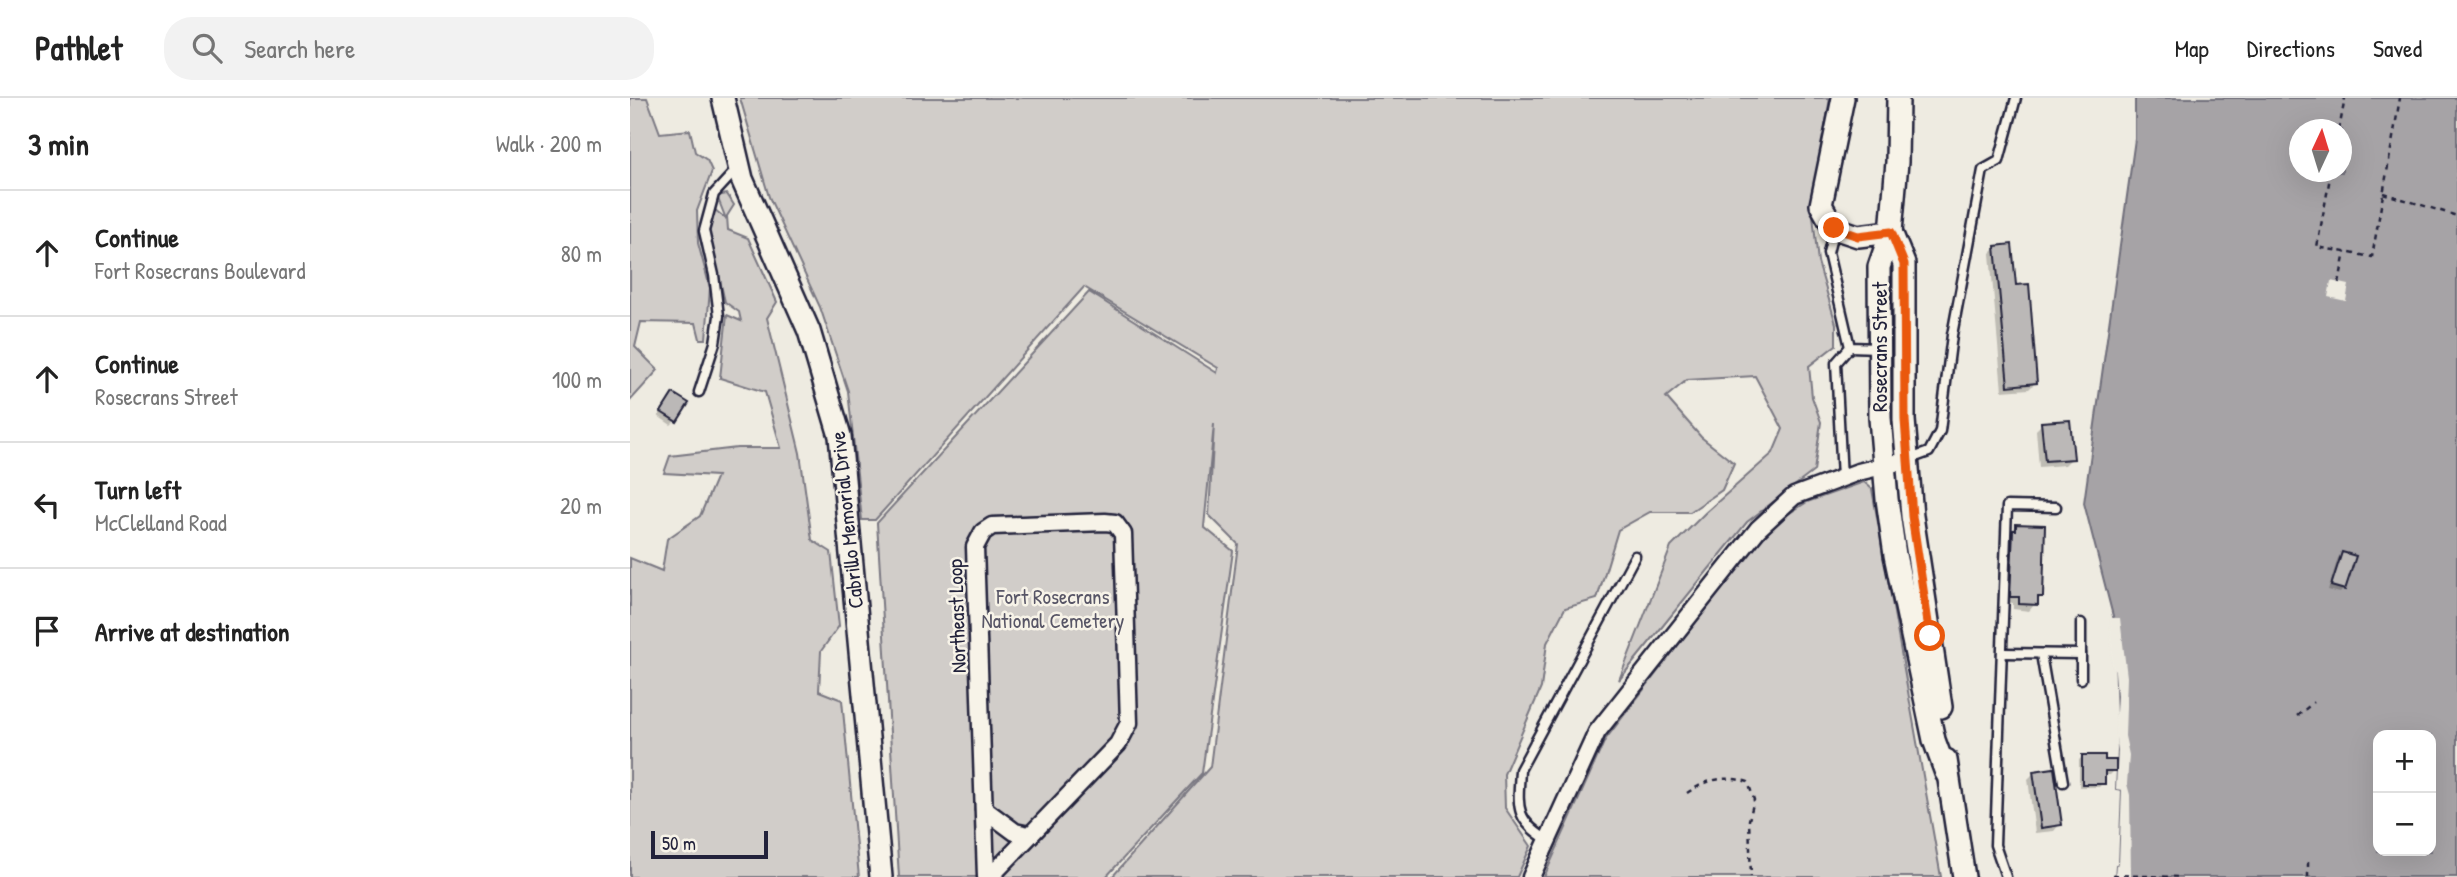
<!DOCTYPE html>
<html lang="en">
<head>
<meta charset="utf-8">
<style>
	:root { --surface:#fff; --page:#f2f2f2; --text:#222; --muted:#767676; --line:#e0e0e0 }
	body { margin:0; font-family:"Patrick Hand",sans-serif; background:var(--page); color:var(--text) }
	.controls { position:absolute; right:21px; bottom:21px; display:grid; overflow:hidden; border-radius:14px; box-shadow:0 7px 28px #0002 }
	.controls button { width:63px; height:63px; display:grid; place-items:center; padding:0; border:0; border-bottom:2px solid var(--line); background:var(--surface); color:var(--text); font:35px sans-serif }
	.compass { position:absolute; left:1659px; top:21px; width:63px; height:63px; border-radius:50%; background:var(--surface); box-shadow:0 7px 28px #0002; rotate:4deg }
	.scale { position:absolute; left:21px; bottom:18px; width:117px; box-sizing:border-box; padding-left:7px; border:4px solid #22223b; border-top:0; font-size:19px; line-height:24px; white-space:nowrap; color:#22223b; -webkit-text-stroke:5px #f7f3e8; paint-order:stroke }
	.stop { position:absolute; width:21px; height:21px; margin:-16px; border:5px solid #ea580c; border-radius:50%; background:#fff }
	.stop.end { background:#ea580c; border-color:#fff; box-shadow:0 2px 7px #0008 }
	.list { margin:0; padding:0; list-style:none }
	h2 { display:flex; justify-content:space-between; align-items:center; height:91px; margin:0; padding:0 28px; font-size:30px }
	h2 small { font-size:23px; font-weight:400; color:var(--muted) }
	.list li { display:grid; grid-template-columns:46px 1fr auto; gap:21px; align-items:center; box-sizing:border-box; height:126px; padding:0 28px; border-top:2px solid var(--line) }
	.list b { display:block; font-size:26px; white-space:nowrap }
	.list p { margin:0; font-size:23px; white-space:nowrap; color:var(--muted) }
	.list em { font-size:23px; font-style:normal; color:var(--muted) }
	.icon { flex:none; width:38px; height:38px; fill:none; stroke:currentColor; stroke-width:2; stroke-linecap:round; stroke-linejoin:round }
	.map { position:relative; flex:none; width:1827px; height:779px; overflow:hidden }
	header { display:flex; align-items:center; gap:42px; box-sizing:border-box; height:98px; padding:0 35px; background:var(--surface); border-bottom:2px solid var(--line) }
	header strong { font-size:33px }
	nav { display:flex; gap:38px; margin-inline-start:auto; font-size:24px }
	.search { width:490px; height:63px; background:var(--page); display:flex; align-items:center; gap:18px; box-sizing:border-box; padding:0 24px; border-radius:28px; color:var(--muted); font-size:26px }
	main { display:flex }
	aside { flex:1; background:var(--surface) }
	.map>svg:first-child { display:block }
	.green { fill:#d1cdc9; stroke:#7a7882; stroke-width:2 }
	.water { fill:#a6a3a6; stroke:#716f7b; stroke-width:2; fill-rule:evenodd }
	.pier { fill:#eeebe1 }
	.shadow { fill:#0003 }
	.building { fill:#bbb8b7; stroke:#22223b; stroke-width:2 }
	.lines { fill:none; stroke-linecap:round; stroke-linejoin:round }
	.lane-casing { stroke:#22223b; stroke-width:13 }
	.street-casing { stroke:#22223b; stroke-width:21 }
	.secondary-casing { stroke:#22223b; stroke-width:26 }
	.path { stroke:#22223b; stroke-width:2.5; stroke-dasharray:5 5; stroke-linecap:butt }
	.lane { stroke:#f7f3e8; stroke-width:8 }
	.street { stroke:#f7f3e8; stroke-width:16 }
	.secondary { stroke:#f7f3e8; stroke-width:21 }
	.route { stroke:#ea580c; stroke-width:9 }
	.labels { text-anchor:middle; stroke-width:5; stroke-linejoin:round; paint-order:stroke }
	.street-label { font-size:21px; fill:#22223b; stroke:#f7f3e8 }
	.park-label { font-size:21px; fill:#575566; stroke:#f7f3e8 }
</style>
</head>
<body>
<header>
<strong>Pathlet</strong>
<div class="search"><svg class="icon" aria-label="search" viewBox="0 0 24 24"><circle cx="10" cy="10" r="6"/><path d="M15 15l6 6"/></svg>Search here</div>
<nav><a>Map</a><a>Directions</a><a>Saved</a></nav>
</header>
<main>
<aside>
<h2>3 min<small>Walk · 200 m</small></h2>
<ul class="list">
<li><svg class="icon" aria-label="ahead" viewBox="0 0 24 24"><path d="M12 20V5M6 11l6-6 6 6"/></svg><div><b>Continue</b><p>Fort Rosecrans Boulevard</p></div><em>80 m</em></li>
<li><svg class="icon" aria-label="ahead" viewBox="0 0 24 24"><path d="M12 20V5M6 11l6-6 6 6"/></svg><div><b>Continue</b><p>Rosecrans Street</p></div><em>100 m</em></li>
<li><svg class="icon" aria-label="left" viewBox="0 0 24 24"><path d="M17 20v-9H6M10 6l-5 5 5 5"/></svg><div><b>Turn left</b><p>McClelland Road</p></div><em>20 m</em></li>
<li><svg class="icon" aria-label="arrive" viewBox="0 0 24 24"><path d="M6 21V4h12l-3 4 3 4H6"/></svg><div><b>Arrive at destination</b></div></li>
</ul>
</aside>
<div class="map">
<svg width="1827" height="779" viewBox="0 0 1827 779">
	<rect width="100%" height="100%" fill="#eeebe1"/>
	<filter id="ink" filterUnits="userSpaceOnUse"><feTurbulence type="fractalNoise" baseFrequency=".0143" numOctaves="2"/><feDisplacementMap in="SourceGraphic" scale="14" xChannelSelector="R" yChannelSelector="G"/><feConvolveMatrix kernelMatrix="1 2 1 2 8 2 1 2 1" color-interpolation-filters="sRGB"/></filter>
	<g filter="url(#ink)">
		<g class="green">
			<polygon points="0,0 17,0 30,35 60,32 65,54 77,62 82,73 67,113 68,145 80,190 76,241 70,241 66,225 11,224 5,249 28,272 0,303"/>
			<polygon points="110,0 1200,0 1182,108 1188,164 1206,226 1206,247 1179,268 1182,299 1191,324 1184,373 1117,424 989,582 1041,449 1075,415 1143,355 1153,331 1125,278 1057,282 1036,299 1071,339 1104,365 1092,392 1060,414 1020,414 988,432 967,501 935,510 917,545 911,590 874,676 875,710 901,748 887,779 482,779 580,669 608,446 579,417 584,326 574,429 603,453 572,675 476,779 269,779 247,425 459,194 587,275 588,270 454,189 245,422 232,422 218,293 190,209 139,99"/>
			<polygon points="97,96 104,107 97,118 98,132 118,140 147,204 137,220 170,355 182,442 201,454 209,528 191,553 189,593 212,602 229,779 0,779 0,460 32,473 37,441 70,418 87,378 34,375 40,358 107,350 151,350 135,294 90,280 97,217 111,223 109,214 95,204 79,135 84,111 96,121 87,98"/>
			<polygon points="1234,384 1242,391 1311,779 914,779 975,642 1119,455 1152,420 1177,404"/>
		</g>
		<path class="water" d="M1505 0H1827V779H1485L1486 767 1489 766 1492 692 1486 691 1488 652 1484 522 1454 405 1505 41ZM1670 32H1712V74H1670ZM1748 637H1801V753H1748Z"/>
		<g class="pier">
			<polygon points="1701,183 1719,187 1716,203 1698,199"/>
			<polygon points="1480,520 1490,520 1497,579 1495,638 1499,657 1497,686 1500,697 1501,779 1485,779 1486,767 1489,766 1492,692 1486,691 1488,652 1485,633 1487,598 1485,573 1482,568"/>
		</g>
		<g class="shadow">
			<polygon points="1366,150 1384,189 1405,285 1399,291 1372,293 1360,156"/>
			<polygon points="40,301 45,323 41,327 28,318"/>
			<polygon points="1412,326 1442,360 1435,367 1409,369 1406,332"/>
			<polygon points="1386,428 1411,499 1399,513 1383,511 1383,505 1375,504 1380,434"/>
			<polygon points="1712,456 1714,491 1710,495 1698,492 1708,460"/>
			<polygon points="1453,658 1473,663 1484,673 1480,677 1473,677 1473,685 1469,689 1449,689 1449,662"/>
			<polygon points="1404,675 1430,726 1424,733 1405,735 1398,681"/>
		</g>
		<g class="building">
			<polygon points="1382,146 1386,187 1399,186 1407,285 1378,288 1365,148"/>
			<polygon points="43,295 59,305 47,324 31,314"/>
			<polygon points="1440,322 1444,361 1415,363 1411,324"/>
			<polygon points="1386,426 1415,427 1413,499 1408,499 1408,507 1389,506 1389,499 1380,499 1383,432 1386,432"/>
			<polygon points="1712,454 1726,458 1715,492 1701,488"/>
			<polygon points="1452,657 1475,657 1475,662 1486,662 1486,673 1475,673 1475,686 1452,686"/>
			<polygon points="1424,670 1432,727 1411,730 1403,673"/>
		</g>
		<g class="lines">
			<defs>
				<g id="lane">
					<polyline points="1204,130 1198,155 1220,249 1248,250"/>
					<polyline points="69,294 85,245 89,218 84,177 74,133 84,96 107,71"/>
					<polyline points="1280,361 1299,354 1310,333 1322,237 1353,72 1369,63 1386,0"/>
					<polyline points="1212,380 1206,265 1220,249"/>
					<polyline points="1372,555 1451,556 1451,525"/>
					<polyline points="1411,556 1433,684"/>
					<polyline points="1451,556 1451,581"/>
					<path d="M918 742C884 722 888 708 890 672L1005 458"/>
					<polyline points="1376,779 1365,747 1377,408 1426,409"/>
				</g>
				<g id="street">
					<polyline points="354,711 385,734 399,737"/>
					<polyline points="356,779 345,449 353,434 362,428 475,424 485,425 493,436 499,625 488,646 360,779"/>
					<polyline points="901,779 967,634 1128,431 1164,398 1228,374 1265,365"/>
				</g>
				<g id="secondary">
					<polyline points="93,0 112,81 179,233 210,338 251,779"/>
					<polyline points="1213,0 1191,107 1204,130 1228,138 1261,134"/>
					<polyline points="1268,0 1267,64 1261,134 1249,169 1250,320 1257,401 1265,457 1304,642 1316,675"/>
					<polyline points="1261,134 1274,166 1274,322 1282,418 1311,609"/>
					<polyline points="1316,662 1334,779"/>
				</g>
			</defs>
			<use href="#lane" class="lane-casing"/>
			<use href="#street" class="street-casing"/>
			<use href="#secondary" class="secondary-casing"/>
			<g class="path">
				<polyline points="1709,32 1715,0"/>
				<polyline points="1701,74 1687,149 1742,159 1770,0"/>
				<polyline points="1753,95 1827,118"/>
				<polyline points="1709,185 1715,154"/>
				<polyline points="1667,618 1684,604"/>
				<path d="M1057 695C1078 681 1094 677 1118 684L1124 702 1119 722 1121 779"/>
				<polyline points="1483,777 1547,779"/>
				<polyline points="1678,779 1678,764"/>
			</g>
			<use href="#lane" class="lane"/>
			<use href="#street" class="street"/>
			<use href="#secondary" class="secondary"/>
		</g>
	</g>
	<g class="lines" filter="url(#ink)">
		<polyline class="route" points="1204,130 1228,138 1261,134 1274,166 1275,322 1282,418 1300,538"/>
	</g>
	<g class="labels">
		<g class="street-label">
			<text transform="translate(1250 249) rotate(-90)" y="7">Rosecrans Street</text>
			<text transform="translate(217 422) rotate(-96)" y="7">Cabrillo Memorial Drive</text>
			<text transform="translate(327 518) rotate(-92)" y="7">Northeast Loop</text>
		</g>
		<g class="park-label">
			<text x="423" y="506">Fort Rosecrans<tspan x="423" dy="24">National Cemetery</tspan></text>
		</g>
	</g>
</svg>
<div class="controls">
<button>+</button>
<button>−</button>
</div>
<svg class="compass" viewBox="-18 -18 36 36"><path d="M0-13l5 13h-10z" fill="#e53935"/><path d="M0 13l5-13h-10z" fill="#767676"/></svg>
<div class="scale">50 m</div>
<div class="stop" style="left:1300px;top:538px"></div>
<div class="stop end" style="left:1204px;top:130px"></div>
</div>
</main>
</body>
</html>
